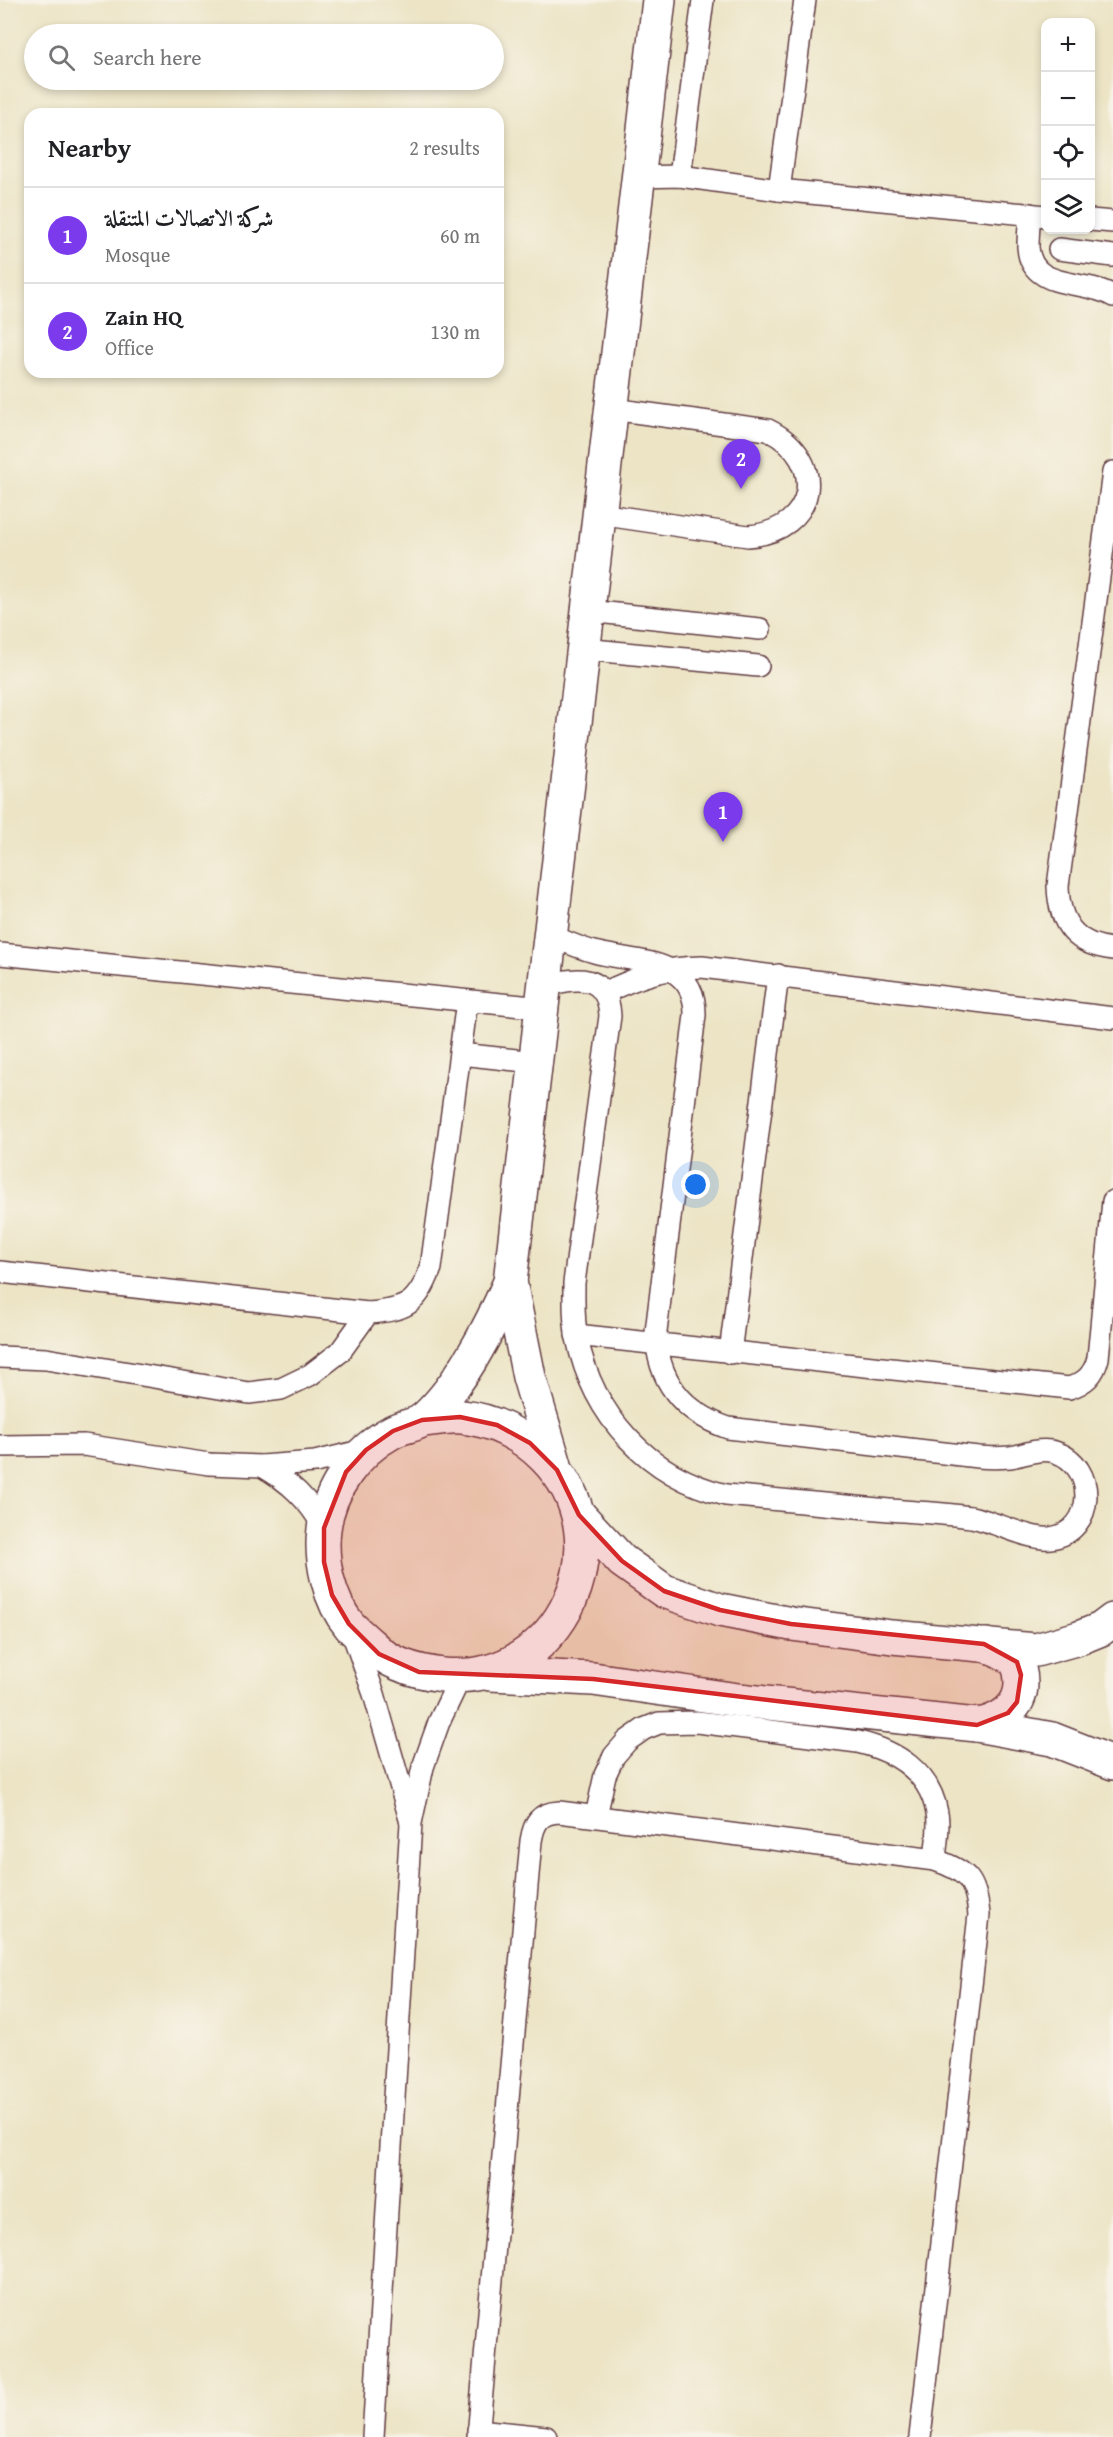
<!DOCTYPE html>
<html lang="en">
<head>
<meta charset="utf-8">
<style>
	:root { --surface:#fff; --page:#f2f2f2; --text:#202124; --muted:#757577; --line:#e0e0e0; --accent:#7c3aed }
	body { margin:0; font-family:"Gentium Book Plus",Amiri,serif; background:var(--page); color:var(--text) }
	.controls { position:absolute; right:18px; top:18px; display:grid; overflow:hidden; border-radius:12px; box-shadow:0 3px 9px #0003 }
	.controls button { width:54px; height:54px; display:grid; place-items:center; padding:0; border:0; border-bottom:2px solid var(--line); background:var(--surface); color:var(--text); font:30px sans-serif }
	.you { position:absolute; left:696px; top:1185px; width:21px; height:21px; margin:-15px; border:4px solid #fff; border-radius:50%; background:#1a73e8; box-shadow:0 0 0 9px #1a73e833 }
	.badge { display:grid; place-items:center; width:39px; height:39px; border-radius:50%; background:var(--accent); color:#fff; font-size:20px; font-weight:700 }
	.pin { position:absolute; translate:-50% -50px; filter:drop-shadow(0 2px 3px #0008) }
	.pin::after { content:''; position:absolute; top:32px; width:21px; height:18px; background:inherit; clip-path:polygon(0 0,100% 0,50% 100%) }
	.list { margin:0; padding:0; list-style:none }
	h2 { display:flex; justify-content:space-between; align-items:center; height:78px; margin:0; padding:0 24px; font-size:26px }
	h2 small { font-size:20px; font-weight:400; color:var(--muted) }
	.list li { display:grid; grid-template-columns:39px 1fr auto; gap:18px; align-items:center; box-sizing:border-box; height:96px; padding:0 24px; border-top:2px solid var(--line) }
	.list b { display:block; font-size:22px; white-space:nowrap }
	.list p { margin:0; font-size:20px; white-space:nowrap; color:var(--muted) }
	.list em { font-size:20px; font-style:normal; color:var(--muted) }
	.icon { flex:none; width:33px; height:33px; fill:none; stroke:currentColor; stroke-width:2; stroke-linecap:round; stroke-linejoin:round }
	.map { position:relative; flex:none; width:1113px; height:2437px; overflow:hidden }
	.search { position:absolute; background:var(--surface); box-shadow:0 3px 9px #0003; left:24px; top:24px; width:480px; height:66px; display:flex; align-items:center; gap:15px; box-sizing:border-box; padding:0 21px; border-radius:33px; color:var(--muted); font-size:22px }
	.panel { position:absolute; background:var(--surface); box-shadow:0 3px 9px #0003; left:24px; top:108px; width:480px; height:270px; border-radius:18px }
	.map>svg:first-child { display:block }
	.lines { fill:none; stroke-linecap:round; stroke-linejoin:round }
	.service-casing { stroke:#623d42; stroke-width:24 }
	.tertiary-casing { stroke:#623d42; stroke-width:36 }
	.service { stroke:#fff; stroke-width:21 }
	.tertiary { stroke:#fff; stroke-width:33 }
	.marked { fill:#d62828; fill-opacity:0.2; stroke:#d62828; stroke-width:4.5; stroke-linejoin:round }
</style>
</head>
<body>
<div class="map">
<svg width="1113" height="2437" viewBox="0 0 1113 2437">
	<rect width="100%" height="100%" fill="#f7f3e8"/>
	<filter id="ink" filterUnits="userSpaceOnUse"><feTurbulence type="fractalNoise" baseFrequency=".0167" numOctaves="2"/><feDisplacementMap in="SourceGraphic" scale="12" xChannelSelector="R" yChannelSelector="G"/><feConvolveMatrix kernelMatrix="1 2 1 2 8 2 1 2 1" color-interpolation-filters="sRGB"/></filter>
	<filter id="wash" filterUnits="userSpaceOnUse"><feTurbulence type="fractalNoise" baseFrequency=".008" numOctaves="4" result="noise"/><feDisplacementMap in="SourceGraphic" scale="24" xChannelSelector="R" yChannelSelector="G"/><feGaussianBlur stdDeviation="1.35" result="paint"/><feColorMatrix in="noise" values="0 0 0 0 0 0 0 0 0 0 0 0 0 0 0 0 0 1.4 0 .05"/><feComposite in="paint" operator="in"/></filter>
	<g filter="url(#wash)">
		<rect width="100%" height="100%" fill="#ece4c5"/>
	</g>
	<g filter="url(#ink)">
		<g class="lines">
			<defs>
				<g id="service">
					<polyline points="680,176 703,0"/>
					<polyline points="638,177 680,176 779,190 1046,216"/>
					<polyline points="779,190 805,0"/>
					<path d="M1030 214C1029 225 1028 236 1028 247 1031 292 1085 278 1113 296"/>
					<polyline points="1090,220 1113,222"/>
					<polyline points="1059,249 1113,256"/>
					<path d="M1113 472 1058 886C1059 923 1075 945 1113 949"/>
					<path d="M599 514 748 536C817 531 829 460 768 430L612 409"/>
					<polyline points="588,611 760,629"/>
					<polyline points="583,649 758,666"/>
					<polyline points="0,954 542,1008"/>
					<path d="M544 986C575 977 608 972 610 1016L574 1283C574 1301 573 1320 577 1338 593 1416 648 1476 726 1495 780 1500 835 1505 889 1510 916 1512 944 1513 971 1517 994 1521 1029 1540 1050 1538 1096 1533 1098 1465 1055 1452 1040 1447 1024 1455 1010 1457 999 1458 989 1458 978 1457L728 1428C682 1412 657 1380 656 1332L695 1015C696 958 639 963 598 953 581 949 566 942 550 935"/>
					<path d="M604 993C636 977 666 967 702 967L1113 1018"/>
					<polyline points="460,1054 535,1062"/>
					<path d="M0 1272 368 1313C406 1310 417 1305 431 1268L467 1001"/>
					<path d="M576 1335 1069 1388C1085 1383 1094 1375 1098 1358L1113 1201"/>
					<polyline points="730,1353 778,975"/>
					<polyline points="0,1357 46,1359 249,1393 281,1389 310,1375 340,1352 368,1313"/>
					<polyline points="0,1446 84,1445 209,1464 262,1466 315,1462 365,1450"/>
					<path d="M262 1466C290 1482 309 1500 324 1528"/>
					<polyline points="352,1632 374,1694 410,1819"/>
					<path d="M596 1816 605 1775 614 1756 627 1741 644 1729 659 1723 697 1722 858 1742C896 1751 930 1772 937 1813 940 1827 936 1845 935 1860"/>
					<polyline points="478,2430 546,2437"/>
					<polyline points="373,2437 411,1823 423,1767 439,1722 461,1676"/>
					<path d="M478 2437 531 1841C534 1823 539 1813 559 1812L935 1860C968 1871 976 1881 979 1915L920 2437"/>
				</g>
				<g id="tertiary">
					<polyline points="510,1282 529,1377 555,1465"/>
					<path d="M422 1420C435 1419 449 1416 462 1417 493 1420 522 1435 544 1457 628 1540 562 1686 443 1675 418 1672 390 1665 372 1646 365 1640 357 1633 350 1626 329 1601 320 1560 324 1529 329 1488 357 1451 392 1432 402 1426 416 1426 424 1419 460 1387 491 1326 510 1282L659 0"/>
					<polyline points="579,1515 622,1561 664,1591 720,1610 791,1624 892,1637 1036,1650 1079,1638 1101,1629 1113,1620"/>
					<polyline points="490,1674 593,1679 738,1700 977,1725 1052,1739 1113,1763"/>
					<path d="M977 1725C999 1722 1021 1708 1021 1684 1021 1676 1020 1667 1015 1661 1008 1653 996 1649 986 1645"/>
				</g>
			</defs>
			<use href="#service" class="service-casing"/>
			<use href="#tertiary" class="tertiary-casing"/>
			<use href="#service" class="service"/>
			<use href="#tertiary" class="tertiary"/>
		</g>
	</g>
	<path class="marked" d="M460 1417 497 1425 530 1443 557 1470 579 1515 622 1561 664 1591 720 1610 791 1624 984 1644 1017 1662 1021 1675 1017 1702 1008 1713 977 1725 593 1679 419 1672 379 1654 349 1624 332 1595 324 1562V1528L346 1472 366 1450 393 1431 422 1420Z"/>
</svg>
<div class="controls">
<button>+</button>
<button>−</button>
<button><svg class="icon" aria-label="locate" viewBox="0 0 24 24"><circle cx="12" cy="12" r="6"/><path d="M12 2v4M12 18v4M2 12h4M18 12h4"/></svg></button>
<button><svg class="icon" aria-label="layers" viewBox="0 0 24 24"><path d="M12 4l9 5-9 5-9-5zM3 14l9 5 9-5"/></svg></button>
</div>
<div class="you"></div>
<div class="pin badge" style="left:723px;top:842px">1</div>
<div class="pin badge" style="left:741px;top:489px">2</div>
<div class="search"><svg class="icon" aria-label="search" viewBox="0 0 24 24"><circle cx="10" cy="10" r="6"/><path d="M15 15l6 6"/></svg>Search here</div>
<section class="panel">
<h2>Nearby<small>2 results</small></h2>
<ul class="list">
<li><span class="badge">1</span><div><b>شركة الاتصالات المتنقلة</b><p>Mosque</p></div><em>60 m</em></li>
<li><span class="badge">2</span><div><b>Zain HQ</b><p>Office</p></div><em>130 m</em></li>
</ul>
</section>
</div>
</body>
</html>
